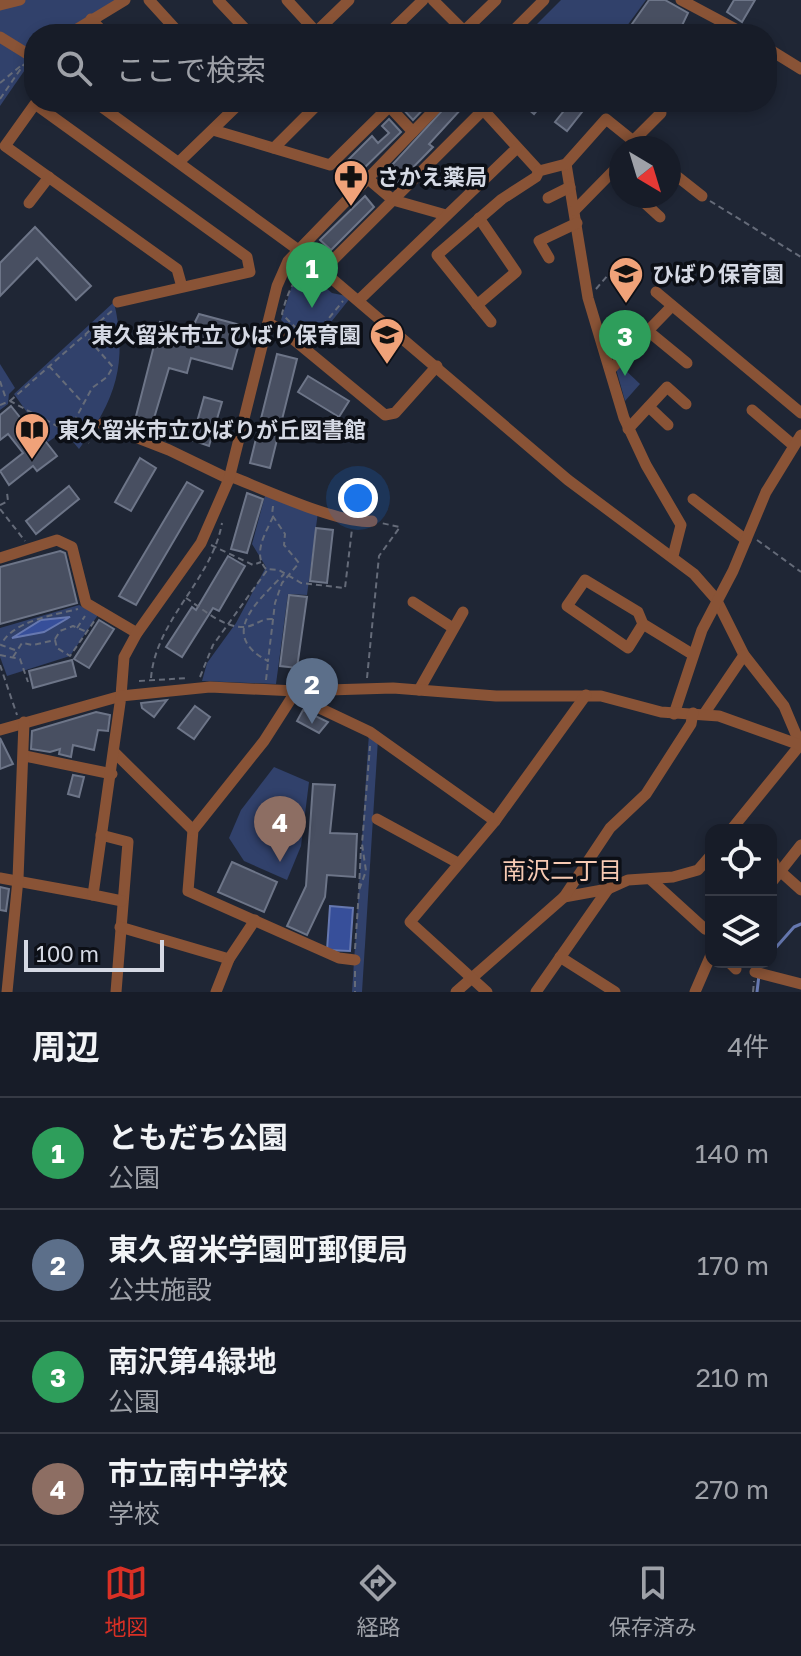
<!DOCTYPE html>
<html lang="ja">
<head>
<meta charset="utf-8">
<style>
	:root { --surface:#171c28; --page:#242934; --text:#f1f3f6; --muted:#9ea1a8; --line:#363a45; --accent:#d93025 }
	body { margin:0; font-family:"Golos Text","Noto Sans JP",sans-serif; background:var(--page); color:var(--text) }
	.controls { position:absolute; right:24px; bottom:24px; display:grid; overflow:hidden; border-radius:16px; box-shadow:0 4px 12px #0003 }
	.controls button { width:72px; height:72px; display:grid; place-items:center; padding:0; border:0; border-bottom:2px solid var(--line); background:var(--surface); color:var(--text); font:40px sans-serif }
	.compass { position:absolute; left:609px; top:136px; width:72px; height:72px; border-radius:50%; background:var(--surface); box-shadow:0 4px 12px #0003; rotate:142deg }
	.scale { position:absolute; left:24px; bottom:20px; width:140px; box-sizing:border-box; padding-left:8px; border:4px solid #d5d9e4; border-top:0; font-size:22px; line-height:28px; white-space:nowrap; color:#d5d9e4; -webkit-text-stroke:6px #0c0f16; paint-order:stroke }
	.you { position:absolute; left:358px; top:498px; width:28px; height:28px; margin:-20px; border:6px solid #fff; border-radius:50%; background:#1a73e8; box-shadow:0 0 0 12px #1a73e833 }
	.badge { display:grid; place-items:center; width:52px; height:52px; border-radius:50%; background:var(--accent); color:#fff; font-size:26px; font-weight:700 }
	.pin { position:absolute; translate:-50% -66px; filter:drop-shadow(0 2px 4px #0008) }
	.pin::after { content:''; position:absolute; top:42px; width:28px; height:24px; background:inherit; clip-path:polygon(0 0,100% 0,50% 100%) }
	.list { margin:0; padding:0; list-style:none }
	h2 { display:flex; justify-content:space-between; align-items:center; height:104px; margin:0; padding:0 32px; font-size:34px }
	h2 small { font-size:26px; font-weight:400; color:var(--muted) }
	.list li { display:grid; grid-template-columns:52px 1fr auto; gap:24px; align-items:center; box-sizing:border-box; height:112px; padding:0 32px; border-top:2px solid var(--line) }
	.list b { display:block; font-size:30px; white-space:nowrap }
	.list p { margin:0; font-size:26px; white-space:nowrap; color:var(--muted) }
	.list em { font-size:26px; font-style:normal; color:var(--muted) }
	.icon { flex:none; width:44px; height:44px; fill:none; stroke:currentColor; stroke-width:2; stroke-linecap:round; stroke-linejoin:round }
	.map { position:relative; flex:none; width:801px; height:992px; overflow:hidden }
	.search { position:absolute; background:var(--surface); box-shadow:0 4px 12px #0003; left:24px; right:24px; top:24px; height:88px; display:flex; align-items:center; gap:20px; box-sizing:border-box; padding:0 28px; border-radius:32px; color:var(--muted); font-size:30px }
	.sheet { height:552px; background:var(--surface) }
	nav { display:flex; justify-content:space-around; align-items:center; box-sizing:border-box; height:112px; border-top:2px solid var(--line); background:var(--surface); font-size:22px; color:var(--muted) }
	nav a { display:grid; justify-items:center; gap:4px }
	nav .on { color:var(--accent) }
	.map>svg:first-child { display:block }
	.green { fill:#31416b }
	.water { fill:#374f9a; stroke:#6678b0; stroke-width:2 }
	.lines { fill:none; stroke-linecap:round; stroke-linejoin:round }
	.stream { stroke:#6678b0; stroke-width:3 }
	.building { fill:#484f61; stroke:#6d7588; stroke-width:2 }
	.path { stroke:#656b79; stroke-width:2; stroke-dasharray:6 4; stroke-linecap:butt }
	.minor { stroke:#895336; stroke-width:11 }
	.labels { text-anchor:middle; stroke-width:7; stroke-linejoin:round; paint-order:stroke }
	.poi-label { font-size:22px; font-weight:bold; fill:#d5d9e4; stroke:#0c0f16; text-anchor:start }
	.neighbourhood-label { font-size:24px; fill:#f7cab3; stroke:#0c0f16 }
</style>
</head>
<body>
<div class="map">
<svg width="801" height="992" viewBox="0 0 801 992">
	<rect width="100%" height="100%" fill="#1f2635"/>
	<g class="green">
		<polygon points="0,0 127,0 73,34 34,34 34,58 0,33"/>
		<polygon points="561,0 646,0 621,34 538,34 532,29"/>
		<polygon points="0,41 31,61 0,106"/>
		<polygon points="304,269 332,293 351,297 312,346 281,320 296,273"/>
		<path d="M114 302C128 363 116 400 79 449L64 431 48 442 14 394Z"/>
		<polygon points="0,364 15,388 9,394 8,404 0,410"/>
		<polygon points="620,365 640,384 625,401 616,369"/>
		<polygon points="266,492 318,512 307,595 288,594 276,684 202,681 207,663 236,623 266,567 252,544"/>
		<polygon points="79,605 98,615 70,656 7,676 0,657 0,628"/>
		<polygon points="369,733 378,739 362,992 352,992"/>
		<polygon points="274,767 309,782 301,846 287,880 244,861 229,838 241,810"/>
	</g>
	<g class="water">
		<polygon points="70,617 44,632 12,638 41,620"/>
		<polygon points="330,906 353,908 350,951 327,950"/>
	</g>
	<g class="lines">
		<g class="stream">
			<polyline points="771,953 794,927 801,924"/>
			<polyline points="757,992 759,975"/>
		</g>
	</g>
	<g class="building">
		<polygon points="649,0 665,0 688,13 678,34 625,34"/>
		<polygon points="734,0 755,0 742,22 727,12"/>
		<polygon points="402,102 430,102 413,120 401,107"/>
		<polygon points="450,102 462,108 429,144 433,147 393,188 380,178"/>
		<polygon points="520,102 544,102 534,114"/>
		<polygon points="571,102 597,102 590,110 586,107 567,131 555,122"/>
		<polygon points="389,119 401,132 351,181 340,168 372,136 378,143 389,133 382,126"/>
		<polygon points="365,196 374,207 331,250 320,240"/>
		<polygon points="35,227 91,286 76,300 37,258 0,296 0,263"/>
		<polygon points="199,314 244,326 232,369 191,358 187,373 169,368 152,425 135,420 160,322 191,330"/>
		<polygon points="277,354 297,359 270,468 250,463"/>
		<polygon points="308,376 349,401 339,417 298,392"/>
		<polygon points="204,397 222,402 209,446 192,440"/>
		<polygon points="11,406 31,431 35,428 57,456 37,471 33,466 9,485 0,471 23,453 8,434 0,440 0,415"/>
		<polygon points="140,458 156,468 131,511 115,502"/>
		<polygon points="187,482 203,491 136,605 119,596"/>
		<polygon points="69,486 79,499 36,534 26,521"/>
		<polygon points="247,493 263,499 247,553 231,549"/>
		<polygon points="316,528 333,530 327,583 310,581"/>
		<polygon points="60,551 65,553 77,603 0,624 0,567"/>
		<polygon points="228,556 245,566 219,611 213,608 182,657 166,647 192,607 196,610"/>
		<polygon points="289,595 307,597 297,668 280,666"/>
		<polygon points="99,620 114,629 89,668 74,659"/>
		<polygon points="72,660 76,676 33,688 29,671"/>
		<polygon points="167,700 154,717 142,708 141,703"/>
		<polygon points="195,706 210,717 194,739 178,728"/>
		<polygon points="303,710 328,722 319,733 297,721"/>
		<polygon points="96,712 110,715 108,731 98,730 94,750 73,745 71,757 59,754 60,749 50,752 31,749 32,731"/>
		<polygon points="0,738 13,764 0,769"/>
		<polygon points="73,775 84,777 79,797 68,794"/>
		<polygon points="313,784 335,785 330,833 357,834 355,877 327,875 325,897 307,935 287,926 306,886"/>
		<polygon points="232,862 277,882 264,912 218,892"/>
		<polygon points="0,887 9,889 6,911 0,910"/>
	</g>
	<g class="lines">
		<g class="path">
			<polyline points="0,83 23,64"/>
			<polyline points="0,99 24,64"/>
			<polyline points="710,201 801,257"/>
			<polyline points="596,289 621,260"/>
			<path d="M297 329 282 314C285 301 293 277 305 271L316 279"/>
			<polyline points="311,339 312,332 320,329 343,301"/>
			<polyline points="49,366 83,403"/>
			<polyline points="0,381 6,399"/>
			<polyline points="10,401 114,309"/>
			<polyline points="0,405 10,401 89,443"/>
			<polyline points="69,431 92,388 107,377 113,367 85,335"/>
			<polyline points="0,505 8,501 7,493"/>
			<path d="M273 506 272 515 285 534 284 545 299 563 282 583 275 603 268 661C216 634 260 600 284 574"/>
			<polyline points="0,509 25,541"/>
			<polyline points="757,540 801,572"/>
			<polyline points="211,545 253,565 261,562"/>
			<path d="M266 569C252 554 266 532 273 517"/>
			<path d="M186 598C203 609 222 627 243 627 255 627 260 618 273 619"/>
			<polyline points="77,628 85,616"/>
			<polyline points="55,639 60,631 73,626 87,632"/>
			<path d="M15 650 1 645C12 621 54 615 78 609"/>
			<polyline points="0,655 20,659 28,682"/>
			<polyline points="13,657 22,643 33,645 55,640 57,648 70,656 95,620"/>
			<polyline points="0,665 17,715"/>
			<polyline points="200,677 213,645 268,569 279,570 301,583 345,588 352,529"/>
			<path d="M151 678C156 619 212 580 222 523"/>
			<polyline points="367,678 379,556 400,527 381,523"/>
			<polyline points="266,680 268,663"/>
			<polyline points="139,681 187,678"/>
			<polyline points="359,889 361,847"/>
			<polyline points="355,949 359,890 366,871 362,844 370,746"/>
			<polyline points="355,971 355,992"/>
			<polyline points="753,992 754,981"/>
		</g>
		<g class="minor">
			<polyline points="149,0 180,34"/>
			<polyline points="218,0 250,34"/>
			<polyline points="287,0 318,34"/>
			<polyline points="433,0 467,34"/>
			<polyline points="681,0 745,34"/>
			<polyline points="0,5 20,0"/>
			<polyline points="91,19 105,34"/>
			<polyline points="69,34 125,0"/>
			<polyline points="314,34 349,0"/>
			<polyline points="388,34 423,0"/>
			<polyline points="461,34 496,0"/>
			<polyline points="510,34 544,0"/>
			<polyline points="0,37 34,58"/>
			<polyline points="767,48 801,69"/>
			<polyline points="95,102 297,249 568,480 694,574 716,599 744,655 784,706 801,746"/>
			<polyline points="476,102 539,171"/>
			<polyline points="386,103 413,132"/>
			<polyline points="213,130 330,165 394,102"/>
			<polyline points="633,141 661,113"/>
			<polyline points="274,148 320,102"/>
			<polyline points="179,162 241,102"/>
			<polyline points="566,164 588,298 624,418 646,465 681,525 673,556"/>
			<polyline points="669,170 702,196"/>
			<polyline points="367,178 393,200 446,215"/>
			<polyline points="637,196 660,217"/>
			<polyline points="548,198 570,187"/>
			<polyline points="29,203 49,177"/>
			<polyline points="575,210 621,163"/>
			<polyline points="549,258 539,241 577,223"/>
			<polyline points="323,270 483,110"/>
			<polyline points="656,292 801,413"/>
			<polyline points="359,300 517,148"/>
			<polyline points="118,302 250,272 247,257 35,104 5,146 177,269 182,287"/>
			<polyline points="477,305 516,272 479,218"/>
			<polyline points="491,322 437,255 502,199 536,177 539,171 566,164 606,119 642,148"/>
			<polyline points="268,323 282,330 385,415 395,413 437,366"/>
			<polyline points="648,331 687,363"/>
			<polyline points="611,369 672,306"/>
			<polyline points="649,407 668,425"/>
			<polyline points="752,410 793,445"/>
			<polyline points="102,424 169,450 229,479"/>
			<polyline points="628,429 667,387 686,404"/>
			<path d="M230 476C261 488 343 526 372 521"/>
			<polyline points="693,499 746,540"/>
			<polyline points="0,558 57,540 72,547 86,603 137,633"/>
			<polyline points="413,602 453,628"/>
			<polyline points="643,624 638,612 585,580 567,606 628,648 643,624 692,654"/>
			<polyline points="419,690 463,612"/>
			<polyline points="296,691 264,741 193,830 188,891 339,958 355,960"/>
			<polyline points="294,696 370,732 495,821"/>
			<polyline points="674,714 702,630 733,571 766,492 801,435"/>
			<polyline points="704,714 744,655"/>
			<polyline points="0,730 121,696 124,657 137,633 201,543 229,479 277,286 288,261 442,102"/>
			<polyline points="114,752 193,830"/>
			<polyline points="25,756 112,774"/>
			<polyline points="377,819 458,863"/>
			<polyline points="731,830 800,745"/>
			<polyline points="101,835 128,842 116,992"/>
			<polyline points="771,859 774,863 771,866"/>
			<polyline points="781,872 801,890"/>
			<polyline points="0,878 93,895"/>
			<polyline points="650,879 705,929 711,924"/>
			<polyline points="771,883 801,845"/>
			<polyline points="564,897 608,889 628,880 673,877 698,870 711,855"/>
			<polyline points="122,901 93,895 121,696 210,687 296,691 393,688 496,696 601,696 661,712 719,716 800,745"/>
			<polyline points="771,911 771,915"/>
			<polyline points="120,927 229,959"/>
			<polyline points="560,957 615,992"/>
			<polyline points="729,962 736,969"/>
			<polyline points="755,972 801,984"/>
			<polyline points="7,992 18,879 24,722"/>
			<polyline points="216,992 229,959 255,920"/>
			<polyline points="456,992 564,897 610,828 646,794 691,724 693,713"/>
			<polyline points="487,992 410,922 495,821 586,695"/>
			<polyline points="536,992 608,889"/>
			<polyline points="695,992 711,955"/>
		</g>
	</g>
	<defs>
		<symbol id="pharmacy-pin" viewBox="-11 -11 22 30"><path d="M0 17L-7.5 6A9.5 9.5 0 1 1 7.5 6Z" fill="#f0a279" stroke="#0c0f16"/><path d="M-2-6h4v4h4v4h-4v4h-4v-4h-4v-4h4Z" fill="#111"/></symbol>
		<symbol id="school-pin" viewBox="-11 -11 22 30"><path d="M0 17L-7.5 6A9.5 9.5 0 1 1 7.5 6Z" fill="#f0a279" stroke="#0c0f16"/><path d="M0-5L7-2L0 1L-7-2ZM-4 1L0 2.5L4 1V4Q0 6-4 4Z" fill="#111"/></symbol>
		<symbol id="library-pin" viewBox="-11 -11 22 30"><path d="M0 17L-7.5 6A9.5 9.5 0 1 1 7.5 6Z" fill="#f0a279" stroke="#0c0f16"/><path d="M-6-4Q-3-5.5-.7-3.5V5Q-3 3-6 4ZM6-4Q3-5.5 .7-3.5V5Q3 3 6 4Z" fill="#111"/></symbol>
	</defs>
	<g fill-rule="evenodd">
		<use href="#pharmacy-pin" x="331" y="157" width="40" height="54"/>
		<use href="#school-pin" x="606" y="254" width="40" height="54"/>
		<use href="#school-pin" x="367" y="315" width="40" height="54"/>
		<use href="#library-pin" x="12" y="410" width="40" height="54"/>
	</g>
	<g class="labels">
		<g class="poi-label">
			<text x="377" y="185">さかえ薬局</text>
			<text x="652" y="282">ひばり保育園</text>
			<text x="361" y="343" text-anchor="end">東久留米市立 ひばり保育園</text>
			<text x="58" y="438">東久留米市立ひばりが丘図書館</text>
		</g>
		<g class="neighbourhood-label">
			<text x="562" y="879">南沢二丁目</text>
		</g>
	</g>
</svg>
<div class="controls">
<button><svg class="icon" aria-label="locate" viewBox="0 0 24 24"><circle cx="12" cy="12" r="6"/><path d="M12 2v4M12 18v4M2 12h4M18 12h4"/></svg></button>
<button><svg class="icon" aria-label="layers" viewBox="0 0 24 24"><path d="M12 4l9 5-9 5-9-5zM3 14l9 5 9-5"/></svg></button>
</div>
<svg class="compass" viewBox="-18 -18 36 36"><path d="M0-13l5 13h-10z" fill="#e53935"/><path d="M0 13l5-13h-10z" fill="#9ea1a8"/></svg>
<div class="scale">100 m</div>
<div class="you"></div>
<div class="pin badge" style="left:312px;top:308px;background:#2e9e5b">1</div>
<div class="pin badge" style="left:312px;top:724px;background:#5c6f8a">2</div>
<div class="pin badge" style="left:625px;top:376px;background:#2e9e5b">3</div>
<div class="pin badge" style="left:280px;top:862px;background:#8d6e63">4</div>
<div class="search"><svg class="icon" aria-label="search" viewBox="0 0 24 24"><circle cx="10" cy="10" r="6"/><path d="M15 15l6 6"/></svg>ここで検索</div>
</div>
<section class="sheet">
<h2>周辺<small>4件</small></h2>
<ul class="list">
<li><span class="badge" style="background:#2e9e5b">1</span><div><b>ともだち公園</b><p>公園</p></div><em>140 m</em></li>
<li><span class="badge" style="background:#5c6f8a">2</span><div><b>東久留米学園町郵便局</b><p>公共施設</p></div><em>170 m</em></li>
<li><span class="badge" style="background:#2e9e5b">3</span><div><b>南沢第4緑地</b><p>公園</p></div><em>210 m</em></li>
<li><span class="badge" style="background:#8d6e63">4</span><div><b>市立南中学校</b><p>学校</p></div><em>270 m</em></li>
</ul>
</section>
<nav>
<a class="on"><svg class="icon" aria-label="map" viewBox="0 0 24 24"><path d="M3 6l6-2 6 2 6-2v14l-6 2-6-2-6 2zM9 4v14M15 6v14"/></svg>地図</a>
<a><svg class="icon" aria-label="directions" viewBox="0 0 24 24"><path d="M12 3l9 9-9 9-9-9zM9 14v-3h6M13 9l2 2-2 2"/></svg>経路</a>
<a><svg class="icon" aria-label="saved" viewBox="0 0 24 24"><path d="M7 4h10v16l-5-4-5 4z"/></svg>保存済み</a>
</nav>
</body>
</html>
